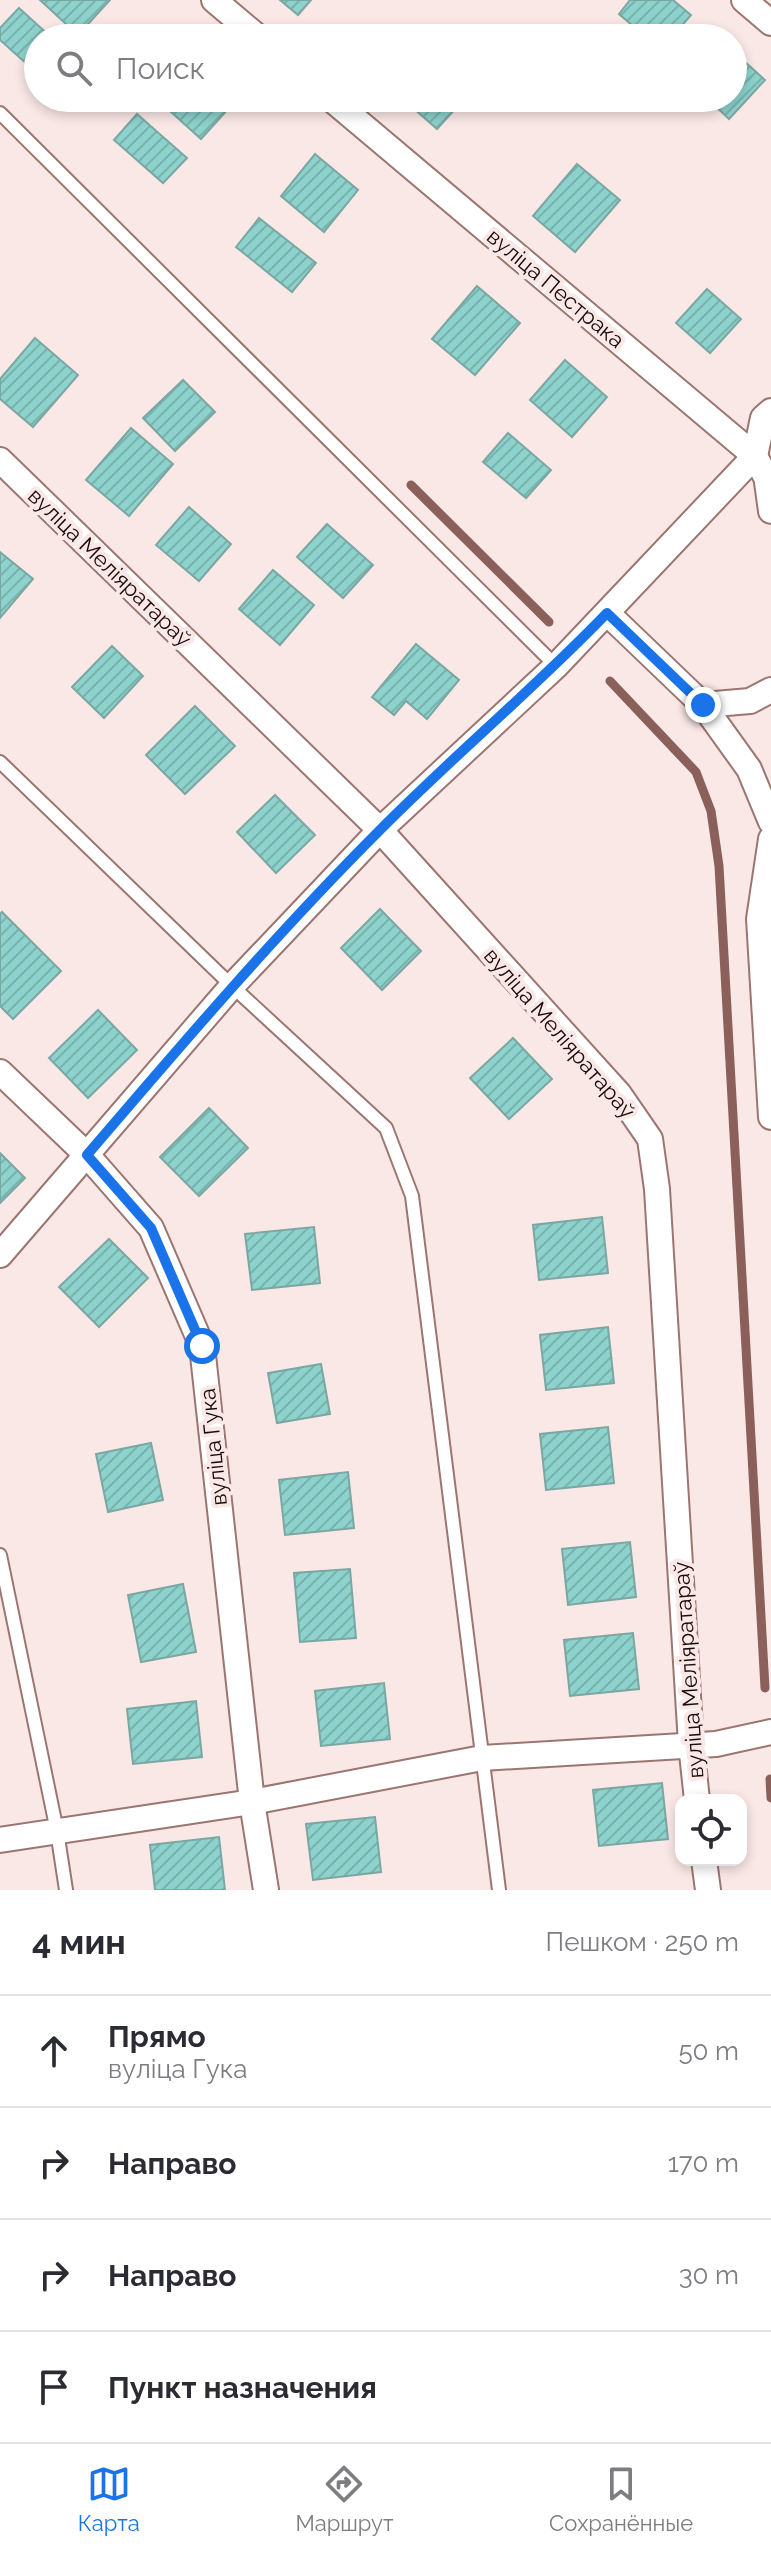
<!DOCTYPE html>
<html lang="ru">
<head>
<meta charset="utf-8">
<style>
	:root { --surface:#fff; --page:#f7f7f7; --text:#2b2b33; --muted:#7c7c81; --line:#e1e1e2; --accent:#1a73e8 }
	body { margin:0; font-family:Raleway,sans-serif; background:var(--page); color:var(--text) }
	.controls { position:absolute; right:24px; bottom:24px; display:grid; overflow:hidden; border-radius:16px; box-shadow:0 4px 12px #0003 }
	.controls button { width:72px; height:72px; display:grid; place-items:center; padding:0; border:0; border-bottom:2px solid var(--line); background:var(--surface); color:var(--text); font:40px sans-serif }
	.stop { position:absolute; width:24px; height:24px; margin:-18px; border:6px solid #1a73e8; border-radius:50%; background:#fff }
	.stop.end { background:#1a73e8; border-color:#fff; box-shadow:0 2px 8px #0008 }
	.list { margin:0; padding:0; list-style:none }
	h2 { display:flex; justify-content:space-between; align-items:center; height:104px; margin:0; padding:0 32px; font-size:34px }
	h2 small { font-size:26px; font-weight:400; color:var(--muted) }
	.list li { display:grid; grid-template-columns:52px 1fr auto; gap:24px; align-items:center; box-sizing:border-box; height:112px; padding:0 32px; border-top:2px solid var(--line) }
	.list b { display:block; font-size:30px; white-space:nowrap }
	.list p { margin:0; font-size:26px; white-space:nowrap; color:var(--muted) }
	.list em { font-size:26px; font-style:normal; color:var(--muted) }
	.icon { flex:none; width:44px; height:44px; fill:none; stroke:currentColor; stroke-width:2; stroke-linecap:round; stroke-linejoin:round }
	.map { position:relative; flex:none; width:771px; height:1890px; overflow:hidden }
	.search { position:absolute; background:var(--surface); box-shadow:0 4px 12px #0003; left:24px; right:24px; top:24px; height:88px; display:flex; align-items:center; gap:20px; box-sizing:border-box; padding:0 28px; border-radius:44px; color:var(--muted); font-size:30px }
	.sheet { height:552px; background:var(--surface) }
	nav { display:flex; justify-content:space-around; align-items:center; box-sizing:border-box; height:112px; border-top:2px solid var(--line); background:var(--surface); font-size:22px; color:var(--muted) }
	nav a { display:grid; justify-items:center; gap:4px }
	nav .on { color:var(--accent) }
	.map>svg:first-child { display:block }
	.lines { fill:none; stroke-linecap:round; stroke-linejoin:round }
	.stream { stroke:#8b605a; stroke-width:9 }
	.building { fill:url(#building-hatch); stroke:#7ba7a3; stroke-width:2 }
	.service-casing { stroke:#9b7671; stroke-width:16 }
	.minor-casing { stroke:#9b7671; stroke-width:28 }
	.service { stroke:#fff; stroke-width:12 }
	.minor { stroke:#fff; stroke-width:24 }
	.route { stroke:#1a73e8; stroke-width:10 }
	.labels { text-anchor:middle; stroke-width:8; stroke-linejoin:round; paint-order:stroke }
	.street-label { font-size:22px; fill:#180b09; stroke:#fae8e6 }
</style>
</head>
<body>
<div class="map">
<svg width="771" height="1890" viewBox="0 0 771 1890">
	<defs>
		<pattern id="building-hatch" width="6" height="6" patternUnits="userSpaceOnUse" patternTransform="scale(2)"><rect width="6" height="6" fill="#8dd2cc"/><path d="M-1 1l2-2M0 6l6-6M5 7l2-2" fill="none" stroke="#79b3ae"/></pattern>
	</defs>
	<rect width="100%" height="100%" fill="#fae8e6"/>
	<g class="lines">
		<g class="stream">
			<polyline points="411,485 549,622"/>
			<polyline points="610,681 696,772 711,811 719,866 765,1688"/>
			<polyline points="770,1779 771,1798"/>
		</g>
	</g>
	<g class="building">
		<polygon points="40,0 110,0 78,35"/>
		<polygon points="280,0 311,0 298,15"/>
		<polygon points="630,0 673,0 691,15 671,38 647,38 619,14"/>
		<polygon points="19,8 52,38 38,38 38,74 0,40 0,28"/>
		<polygon points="733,51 765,80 729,119 707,98 733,98"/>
		<polygon points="164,98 238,98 201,139 160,102"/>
		<polygon points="402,98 465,98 437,129"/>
		<polygon points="137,114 187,158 163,183 114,140"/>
		<polygon points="315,154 358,190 324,232 281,196"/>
		<polygon points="577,164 620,200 575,252 533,216"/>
		<polygon points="259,218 316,263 292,292 236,247"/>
		<polygon points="477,286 520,323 475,375 432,339"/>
		<polygon points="707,289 741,319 710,353 676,323"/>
		<polygon points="35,338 78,375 33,427 0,399 0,379"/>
		<polygon points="565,360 607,397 572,437 530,400"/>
		<polygon points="183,380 215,412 175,451 143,418"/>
		<polygon points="131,428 173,464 129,516 86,480"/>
		<polygon points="508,433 551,470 526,498 483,462"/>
		<polygon points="189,507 231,544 199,581 156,545"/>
		<polygon points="327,524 373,565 343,598 297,557"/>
		<polygon points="0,552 33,579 0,618"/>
		<polygon points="273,570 314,605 280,645 239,609"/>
		<polygon points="416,644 459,680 427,719 406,701 394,715 372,697"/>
		<polygon points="112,646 143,676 104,718 72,687"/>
		<polygon points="195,706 235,746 185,794 146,755"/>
		<polygon points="275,795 315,835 276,873 237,832"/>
		<polygon points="380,909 421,951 382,990 341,948"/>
		<polygon points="2,912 61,971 13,1019 0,1006 0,914"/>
		<polygon points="98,1010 137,1050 88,1098 49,1058"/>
		<polygon points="513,1038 552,1079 509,1119 470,1078"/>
		<polygon points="209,1108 248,1148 199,1196 160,1157"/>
		<polygon points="0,1153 25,1178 0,1203"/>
		<polygon points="602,1217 608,1273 539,1280 533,1225"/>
		<polygon points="314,1227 320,1283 252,1290 245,1234"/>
		<polygon points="109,1239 148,1278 99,1327 59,1287"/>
		<polygon points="608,1327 614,1383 546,1390 540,1335"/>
		<polygon points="321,1364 330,1414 277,1423 268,1373"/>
		<polygon points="608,1427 614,1483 546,1490 540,1434"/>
		<polygon points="151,1443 163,1500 108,1512 96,1454"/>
		<polygon points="348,1472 354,1528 285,1535 279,1480"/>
		<polygon points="630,1542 636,1597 568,1605 562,1549"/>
		<polygon points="350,1569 356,1638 300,1642 294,1573"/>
		<polygon points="183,1584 196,1652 141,1662 128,1595"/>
		<polygon points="633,1633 639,1689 570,1696 564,1640"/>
		<polygon points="384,1683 390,1739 321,1746 315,1691"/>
		<polygon points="196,1701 202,1757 133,1764 127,1709"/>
		<polygon points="662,1783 668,1839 599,1846 593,1790"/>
		<polygon points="375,1817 381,1872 313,1880 306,1824"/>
		<polygon points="219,1837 225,1890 155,1890 150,1845"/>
	</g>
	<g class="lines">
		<defs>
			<g id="service">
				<polyline points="0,113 556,666"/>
				<polyline points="0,762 232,986 386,1128 412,1196 499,1890"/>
				<polyline points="0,1555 57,1831 66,1890"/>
			</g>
			<g id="minor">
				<polyline points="214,0 259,38"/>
				<polyline points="744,0 771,23"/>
				<polyline points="330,98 755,456 771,487"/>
				<polyline points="0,460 380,830 619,1094 650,1139 657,1189 691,1744 697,1800"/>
				<polyline points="767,482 771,511"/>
				<polyline points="607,613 703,705 749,769 771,822"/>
				<polyline points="703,705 750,701 771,690"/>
				<polyline points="771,839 759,919 771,1117"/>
				<polyline points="0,1072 87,1155 151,1228 202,1346 252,1802 266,1890"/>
				<polyline points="0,1255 232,986 380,830 556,666 755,456 763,418 771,411"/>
				<polyline points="0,1840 252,1802 482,1758 716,1744 771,1732"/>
				<polyline points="704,1860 708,1890"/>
			</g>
		</defs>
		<use href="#service" class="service-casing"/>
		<use href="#minor" class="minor-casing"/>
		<use href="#service" class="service"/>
		<use href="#minor" class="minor"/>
	</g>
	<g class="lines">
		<path class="route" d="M202 1346 151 1228 87 1155C182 1044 276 934 379 831 453 756 534 689 607 613L703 705"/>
	</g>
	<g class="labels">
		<g class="street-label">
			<text transform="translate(556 288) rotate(40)" y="8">вуліца Пестрака</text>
			<text transform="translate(110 567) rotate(44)" y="8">вуліца Меліяратараў</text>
			<text transform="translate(560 1033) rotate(49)" y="8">вуліца Меліяратараў</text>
			<text transform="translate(213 1447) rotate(-96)" y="8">вуліца Гука</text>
			<text transform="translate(688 1670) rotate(-94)" y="8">вуліца Меліяратараў</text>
		</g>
	</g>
</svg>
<div class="controls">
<button><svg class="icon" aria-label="locate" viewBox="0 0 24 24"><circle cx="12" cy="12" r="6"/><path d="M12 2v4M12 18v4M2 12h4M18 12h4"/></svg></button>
</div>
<div class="stop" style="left:202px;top:1346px"></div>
<div class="stop end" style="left:703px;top:705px"></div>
<div class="search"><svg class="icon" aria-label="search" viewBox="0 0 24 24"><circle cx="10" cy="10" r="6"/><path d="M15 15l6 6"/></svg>Поиск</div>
</div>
<section class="sheet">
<h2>4 мин<small>Пешком · 250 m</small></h2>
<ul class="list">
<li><svg class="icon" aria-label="ahead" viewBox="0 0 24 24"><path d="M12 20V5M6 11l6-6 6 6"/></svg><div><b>Прямо</b><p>вуліца Гука</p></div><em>50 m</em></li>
<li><svg class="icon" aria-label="right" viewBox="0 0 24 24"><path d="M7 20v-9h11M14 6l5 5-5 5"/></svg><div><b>Направо</b></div><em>170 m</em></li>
<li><svg class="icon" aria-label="right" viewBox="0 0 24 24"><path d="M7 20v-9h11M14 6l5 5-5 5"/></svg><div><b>Направо</b></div><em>30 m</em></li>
<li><svg class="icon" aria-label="arrive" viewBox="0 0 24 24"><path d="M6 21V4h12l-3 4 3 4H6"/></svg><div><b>Пункт назначения</b></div></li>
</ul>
</section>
<nav>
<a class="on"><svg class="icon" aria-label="map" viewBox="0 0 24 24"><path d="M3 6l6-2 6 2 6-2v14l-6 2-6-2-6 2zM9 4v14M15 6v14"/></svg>Карта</a>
<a><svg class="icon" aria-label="directions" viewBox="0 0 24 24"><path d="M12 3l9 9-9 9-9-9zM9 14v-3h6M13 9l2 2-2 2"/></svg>Маршрут</a>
<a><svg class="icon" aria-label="saved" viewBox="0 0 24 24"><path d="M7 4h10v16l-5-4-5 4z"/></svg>Сохранённые</a>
</nav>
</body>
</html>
